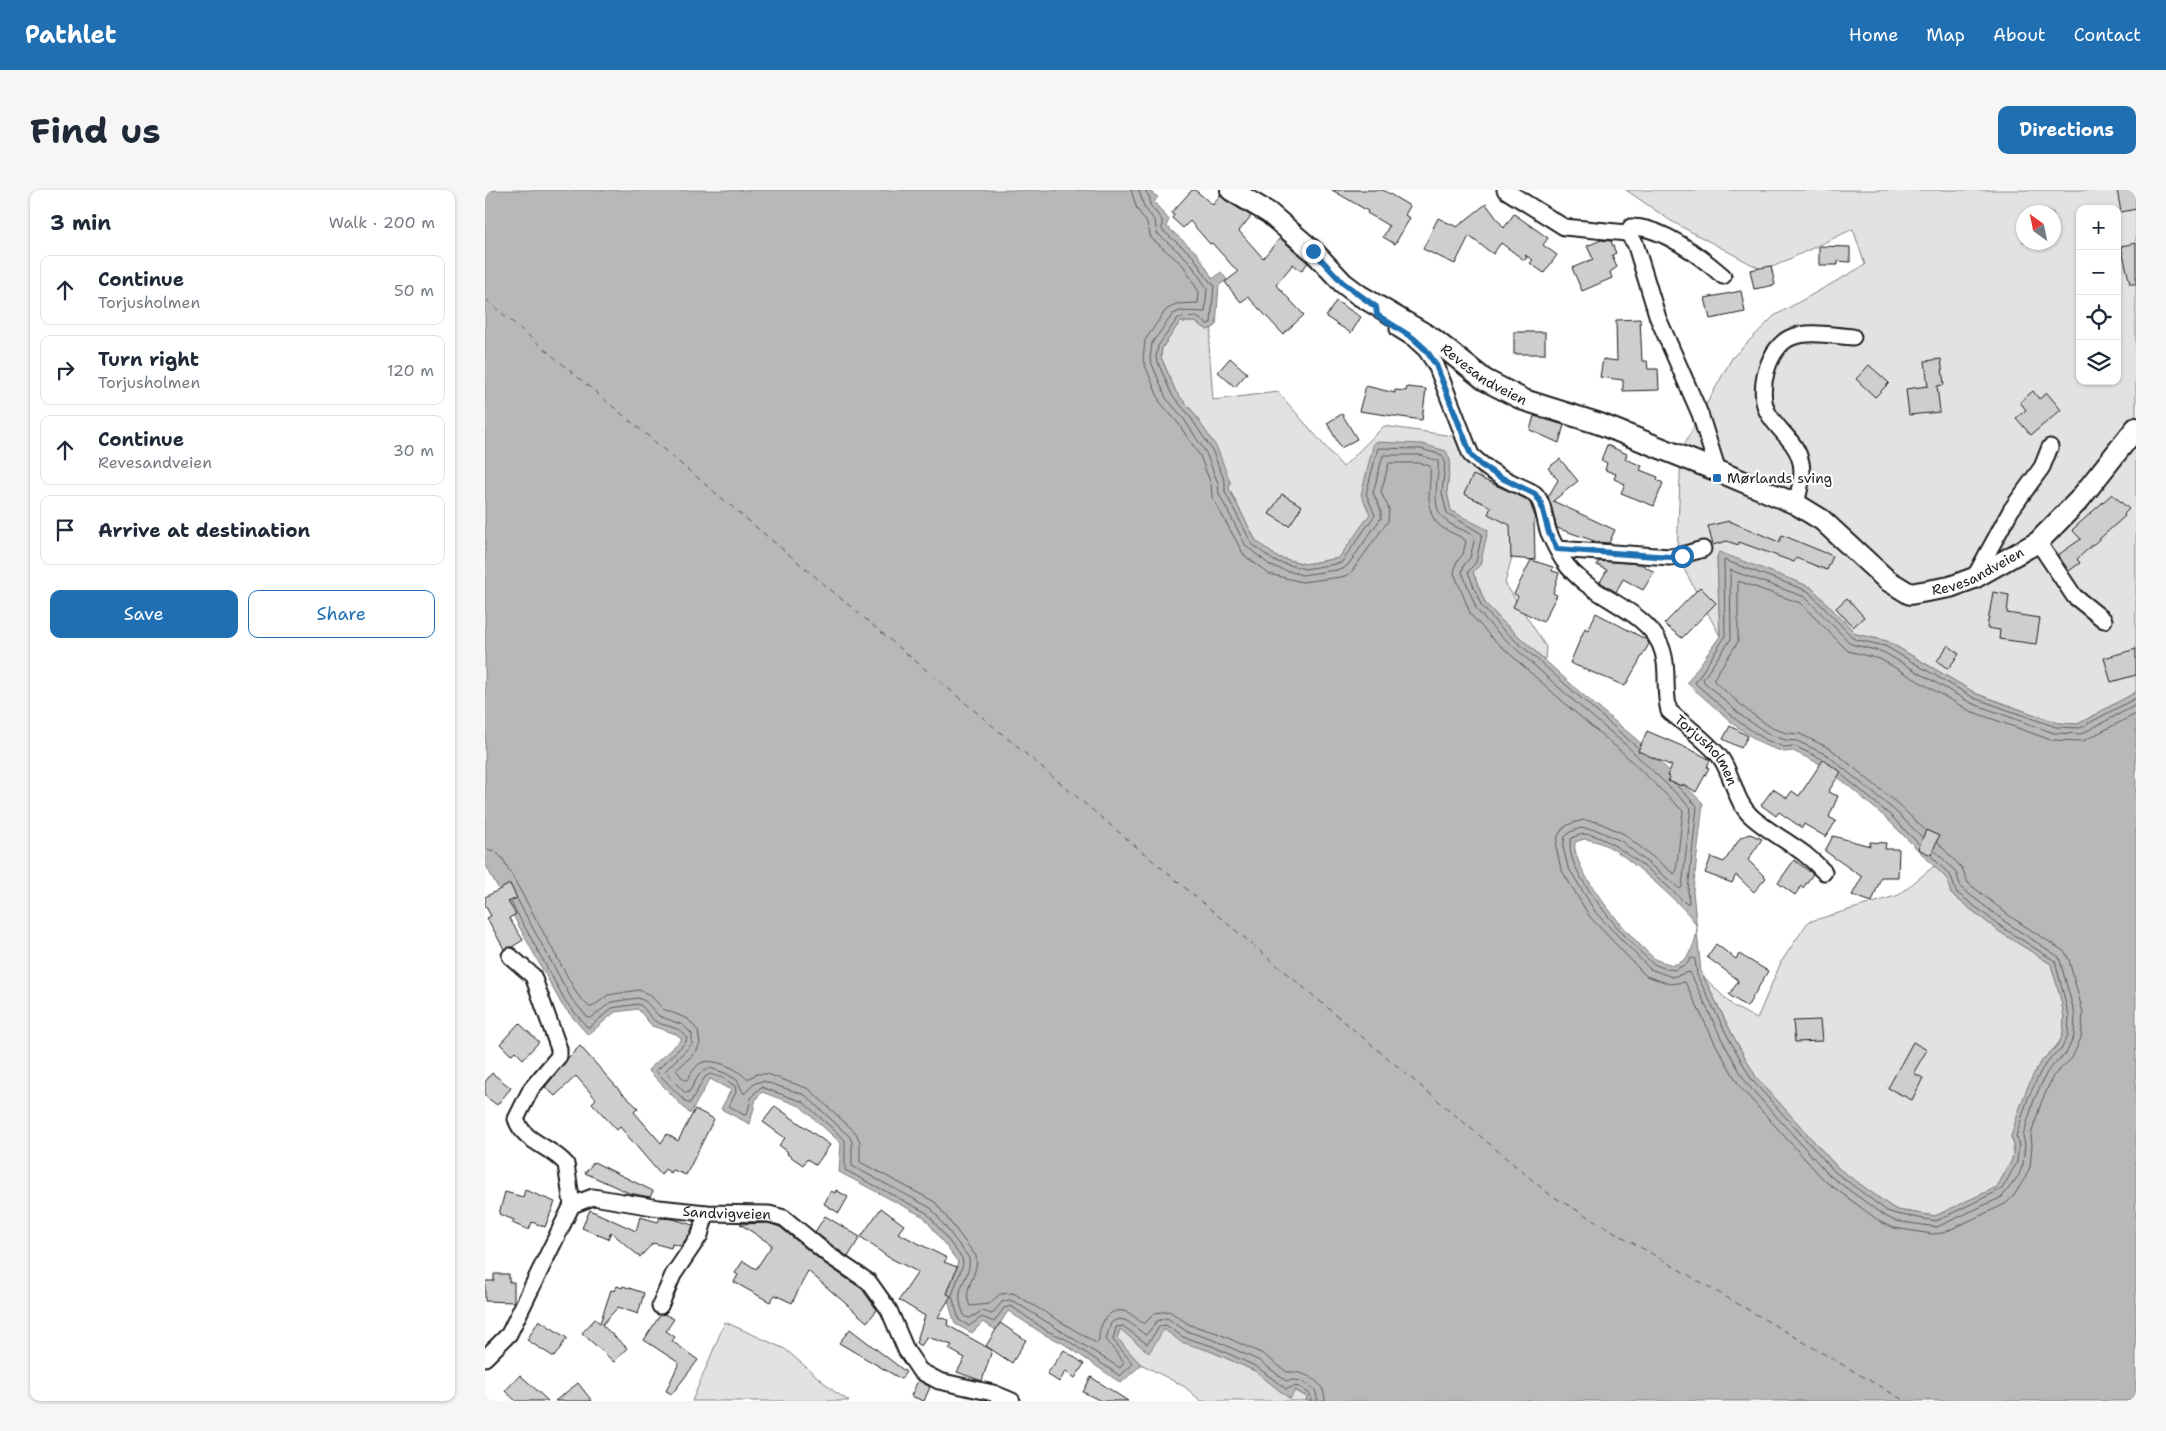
<!DOCTYPE html>
<html lang="en">
<head>
<meta charset="utf-8">
<style>
	:root { --surface:#fff; --page:#f6f6f7; --text:#1f2937; --muted:#747a83; --line:#e0e1e3; --accent:#1f6fb2 }
	body { margin:0; font-family:"Shantell Sans",sans-serif; background:var(--page); color:var(--text) }
	.controls { position:absolute; right:15px; top:15px; display:grid; overflow:hidden; border-radius:10px; box-shadow:0 1px 4px #0004 }
	.controls button { width:45px; height:45px; display:grid; place-items:center; padding:0; border:0; border-bottom:1px solid var(--line); background:var(--surface); color:var(--text); font:25px sans-serif }
	.compass { position:absolute; left:1531px; top:15px; width:45px; height:45px; border-radius:50%; background:var(--surface); box-shadow:0 1px 4px #0004; rotate:327deg }
	.stop { position:absolute; width:15px; height:15px; margin:-11px; border:4px solid #1f6fb2; border-radius:50%; background:#fff }
	.stop.end { background:#1f6fb2; border-color:#fff; box-shadow:0 1px 5px #0008 }
	.list { margin:0; padding:0; list-style:none }
	h2 { display:flex; justify-content:space-between; align-items:center; height:65px; margin:0; padding:0 20px; font-size:21px }
	h2 small { font-size:16px; font-weight:400; color:var(--muted) }
	.list li { display:grid; grid-template-columns:32px 1fr auto; gap:15px; align-items:center; box-sizing:border-box; height:70px; margin:0 10px 10px; padding:0 10px; border:1px solid var(--line); border-radius:10px }
	.list b { display:block; font-size:19px; white-space:nowrap }
	.list p { margin:0; font-size:16px; white-space:nowrap; color:var(--muted) }
	.list em { font-size:16px; font-style:normal; color:var(--muted) }
	.actions { display:flex; gap:10px; padding:15px 20px }
	.actions a { flex:1; padding:11px 0; border:1px solid var(--accent); border-radius:10px; text-align:center; font-size:18px; color:var(--accent) }
	.actions .main { background:var(--accent); color:#fff }
	.icon { flex:none; width:28px; height:28px; fill:none; stroke:currentColor; stroke-width:2; stroke-linecap:round; stroke-linejoin:round }
	.map { position:relative; flex:none; width:1651px; height:1211px; overflow:hidden; border-radius:10px }
	header { display:flex; align-items:center; gap:30px; box-sizing:border-box; height:70px; padding:0 25px; background:var(--accent); color:#fff }
	header strong { font-size:24px }
	nav { display:flex; gap:28px; margin-inline-start:auto; font-size:18px }
	.intro { display:flex; align-items:center; justify-content:space-between; box-sizing:border-box; height:120px; padding:0 30px }
	h1 { margin:0; font-size:35px }
	.button { padding:12px 22px; border-radius:10px; background:var(--accent); color:#fff; font-size:18px; font-weight:700 }
	main { display:flex; gap:30px; padding:0 30px }
	aside { flex:1; background:var(--surface); border-radius:10px; box-shadow:0 1px 4px #0004 }
	.map>svg:first-child { display:block }
	.green { fill:#e2e2e2; stroke:#7f7f7f; fill-rule:evenodd }
	.water { fill:#b8b8b8; stroke:#7a7a7a; fill-rule:evenodd }
	.lines { fill:none; stroke-linecap:round; stroke-linejoin:round }
	.shore { stroke:#5a5a5a; stroke-width:1 }
	.ferry { stroke:#5a5a5a; stroke-width:1; stroke-dasharray:6 5; stroke-linecap:butt }
	.building { fill:#cecece; stroke:#1c1c1c }
	.street-casing { stroke:#1c1c1c; stroke-width:19 }
	.secondary-casing { stroke:#1c1c1c; stroke-width:24 }
	.street { stroke:#fff; stroke-width:15 }
	.secondary { stroke:#fff; stroke-width:20 }
	.route { stroke:#1f6fb2; stroke-width:6 }
	.poi-dot { fill:#1f6fb2; stroke:#fff; stroke-width:2 }
	.labels { text-anchor:middle; stroke-width:4.5; stroke-linejoin:round; paint-order:stroke }
	.street-label { font-size:14px; fill:#1c1c1c; stroke:#fff }
	.poi-label { font-size:14px; fill:#1c1c1c; stroke:#fff; text-anchor:start }
</style>
</head>
<body>
<header>
<strong>Pathlet</strong>
<nav><a>Home</a><a>Map</a><a>About</a><a>Contact</a></nav>
</header>
<div class="intro"><h1>Find us</h1><a class="button">Directions</a></div>
<main>
<aside>
<h2>3 min<small>Walk · 200 m</small></h2>
<ul class="list">
<li><svg class="icon" aria-label="ahead" viewBox="0 0 24 24"><path d="M12 20V5M6 11l6-6 6 6"/></svg><div><b>Continue</b><p>Torjusholmen</p></div><em>50 m</em></li>
<li><svg class="icon" aria-label="right" viewBox="0 0 24 24"><path d="M7 20v-9h11M14 6l5 5-5 5"/></svg><div><b>Turn right</b><p>Torjusholmen</p></div><em>120 m</em></li>
<li><svg class="icon" aria-label="ahead" viewBox="0 0 24 24"><path d="M12 20V5M6 11l6-6 6 6"/></svg><div><b>Continue</b><p>Revesandveien</p></div><em>30 m</em></li>
<li><svg class="icon" aria-label="arrive" viewBox="0 0 24 24"><path d="M6 21V4h12l-3 4 3 4H6"/></svg><div><b>Arrive at destination</b></div></li>
</ul>
<div class="actions"><a class="main">Save</a><a>Share</a></div>
</aside>
<div class="map">
<svg width="1651" height="1211" viewBox="0 0 1651 1211">
	<rect width="100%" height="100%" fill="#fff"/>
	<filter id="ink" filterUnits="userSpaceOnUse"><feTurbulence type="fractalNoise" baseFrequency=".02" numOctaves="2"/><feDisplacementMap in="SourceGraphic" scale="10" xChannelSelector="R" yChannelSelector="G"/><feConvolveMatrix kernelMatrix="1 2 1 2 8 2 1 2 1" color-interpolation-filters="sRGB"/></filter>
	<g filter="url(#ink)">
		<g class="green">
			<path d="M1141 0H1651V502L1593 534 1573 533 1492 504 1402 451 1371 444 1326 397 1232 367 1235 446 1192 366 1196 260 1247 168 1289 126 1380 75 1368 39 1279 81 1186 31ZM1595 19H1632V191H1595ZM1538 22H1568V52H1538Z"/>
			<polygon points="695,132 710,132 723,140 727,138 724,155 728,210 793,202 858,277 899,236 968,246 1033,343 1020,393 1061,457 1060,470 1019,433 1000,413 988,382 1003,341 966,321 962,302 965,270 886,324 854,368 820,374 792,367 771,351 744,299 745,292 708,222 691,202 676,167 677,158"/>
			<path d="M1449 676 1462 689 1466 704 1515 742 1566 774C1571 795 1582 820 1578 842 1576 858 1559 864 1552 878 1540 900 1533 923 1526 947L1529 954 1527 970 1512 997 1450 1026 1412 1020 1405 1016 1353 978 1271 887 1247 844 1219 787 1248 816 1272 829 1296 772 1323 732 1414 705Z"/>
			<polygon points="240,1132 300,1159 350,1202 364,1211 207,1211"/>
			<polygon points="635,1139 679,1139 696,1151 725,1161 770,1181 805,1208 809,1200 822,1207 821,1211 716,1211 700,1197 654,1173 632,1148"/>
		</g>
		<path class="water" d="M0 0H662L673 7 669 12 684 30 681 36 712 63 728 89 736 82 742 90 734 95 731 136 723 140 710 132H695L677 158 676 167 691 202 708 222 732 258 745 292 744 299 771 351 792 367 820 374 854 368 885 324 876 305 889 252 937 254 961 261 965 270 962 302 966 321 1003 340 995 375 988 382 1000 413 1019 433 1097 504 1150 548 1218 613 1208 701 1216 782 1247 844 1271 887 1353 978 1405 1016 1412 1020 1450 1026 1512 997 1527 970 1529 954 1526 947C1533 923 1540 900 1552 878 1559 865 1576 858 1578 842 1582 820 1571 795 1566 774L1515 742 1466 704 1462 689 1401 628 1359 592 1335 574 1308 561 1299 562 1279 555 1251 536 1202 493 1235 446 1232 367 1234 362 1326 397 1371 444 1402 451 1492 504 1573 533 1593 534 1651 502V1211H821L822 1207 810 1200 805 1209 770 1181 725 1161 696 1152 679 1139 664 1163 635 1139 632 1148 656 1175 636 1193 576 1152 560 1145 523 1121 511 1140 498 1132 487 1143 470 1134 461 1104 473 1072 439 1027 354 982 356 953 315 916 277 902 271 909 265 934 236 919 246 900 225 889 205 924 163 880 197 849 191 844 167 836 153 819 130 822 103 845 77 815 0 674ZM1099 649C1109 650 1119 654 1128 659 1142 667 1206 721 1211 735 1214 744 1206 764 1199 770 1196 772 1191 774 1188 775 1183 773 1175 772 1170 769 1148 751 1085 680 1090 652Z"/>
		<g class="lines">
			<g class="shore">
				<path d="M646 0 652 19 662 33 666 48 698 75 714 102 713 113 691 114 681 120 660 150 658 170 675 212 693 233 715 266 726 294 727 307 759 365 784 384 817 392 856 387 865 384 903 331 904 319 896 302 904 273H934L945 276C947 294 938 319 953 334 961 342 973 344 981 351L978 364 971 373 969 383 986 425 1006 447 1085 518 1137 562 1198 621 1191 682 1189 684 1139 644 1113 632 1098 630 1085 634 1078 638 1073 646 1071 657 1076 679 1105 727 1161 786 1185 794 1200 792 1230 853 1255 897 1340 991 1397 1033 1409 1038 1447 1044 1458 1043 1520 1014 1528 1007 1540 988 1545 977 1547 955 1546 945 1556 913 1568 886 1587 868 1596 848 1598 823 1584 770 1580 762 1526 727 1483 693 1477 678 1453 653"/>
				<path d="M654 0 659 17 670 31 672 43 703 70 722 98 720 122 695 121 688 124 667 153 665 169 681 208 699 229 721 263 733 293 734 304 761 356 786 376 817 385 858 379 863 375 896 328V320L888 303 898 265H935L953 271C955 287 944 315 959 329 967 337 981 340 990 347L985 368 979 375 977 382 992 420 1011 441 1090 512 1142 556 1206 618 1197 697 1195 699 1136 651 1112 640 1096 638 1085 642 1080 647 1078 657 1083 677 1111 723 1165 779 1187 787 1205 782 1237 850 1262 894 1345 986 1398 1025 1410 1031 1452 1037 1517 1007 1534 985 1538 974 1540 954 1538 946 1549 910 1562 882 1572 871 1581 864 1589 846 1590 825 1574 767 1522 733 1476 698 1471 682 1449 660"/>
				<polyline points="660,0 665,8 665,15 677,30 677,40 708,66 724,91 729,95 726,133 722,134 712,127 693,128 673,156 671,168 687,205 704,225 727,260 740,292 740,302 767,354 789,371 820,379 856,373 890,325 881,304 893,258 936,259 957,265 960,272 957,303 962,323 997,344 991,372 983,382 996,415 1015,437 1153,558"/>
				<polyline points="1337,569 1309,556 1299,557 1281,550 1254,532 1210,493 1240,447 1239,370 1323,401 1369,449 1400,456 1489,508 1571,537 1595,538 1651,508"/>
				<polyline points="1356,584 1405,625 1434,654"/>
				<path d="M1192 596 1212 616 1203 701 1204 713H1200C1181 693 1135 654 1110 646 1101 643 1095 644 1087 648 1072 675 1147 756 1167 773 1173 777 1183 779 1189 780L1202 774 1206 768 1210 769 1212 785 1243 847 1267 890 1350 982 1402 1021 1411 1024 1451 1031 1517 999 1532 972 1534 953 1531 946 1543 908 1557 879 1567 866 1576 860 1583 845 1584 826 1570 771 1518 738 1471 702 1466 686 1446 666"/>
				<polyline points="1440,640 1413,614 1346,559 1315,544 1301,543 1287,538 1263,521 1229,491 1229,488 1253,452 1253,391 1315,413 1363,461 1395,469 1485,521 1566,550 1598,551 1651,524"/>
				<polyline points="1437,647 1409,620 1342,565 1312,551 1300,550 1284,544 1258,527 1219,492 1218,489 1246,449 1245,380 1320,407 1366,454 1398,462 1486,513 1569,543 1596,544 1651,515"/>
				<path d="M0 659 10 661 18 669 92 804 104 817H107L123 805 154 800 165 805 178 819 203 829 213 841 215 854 211 862 191 880 199 890H202C213 872 217 868 237 874 247 877 255 882 262 889L272 884H282L324 899 371 943 375 952V972L450 1012 491 1066C495 1085 476 1097 485 1116L504 1114 515 1104 528 1103 611 1153 614 1151C613 1136 623 1115 642 1122 648 1125 653 1130 659 1134L670 1123 684 1121 705 1135 732 1143 778 1164 802 1182C819 1181 841 1191 840 1211"/>
				<path d="M32 709 86 808 103 828H106L126 812 153 808 160 811 174 826 198 835 207 844V854L180 881 200 903 204 902 215 883 225 878 240 883 252 890 259 904 270 893 278 891 320 905 365 947 367 952V976L446 1018 484 1068C487 1091 465 1095 480 1127L485 1128 497 1121 507 1124 517 1112 524 1110 530 1112 635 1178 639 1173 621 1149 626 1133C640 1122 650 1139 661 1145L672 1131 682 1128 701 1141 729 1150 775 1171 801 1191C813 1188 821 1192 830 1200L833 1211"/>
				<path d="M26 712 81 812 102 837H105L127 818 153 814C161 817 163 827 170 831 181 838 196 835 202 849L200 853 171 881 202 913H205L220 887 225 884 238 888 250 896 251 902 244 916 259 925 262 924 267 906 276 897 318 912 360 950V980L442 1023 477 1068 478 1074 467 1105"/>
				<path d="M467 1106 474 1130 484 1136 497 1127 509 1132 519 1118 526 1116 562 1141 579 1148 635 1186 648 1174 628 1150 631 1137 638 1136 662 1154 675 1136 681 1135 698 1147 727 1156 772 1177 801 1199C814 1195 812 1195 825 1204L826 1211"/>
			</g>
			<polyline class="ferry" points="0,109 1064,1004 1420,1211"/>
		</g>
		<g class="building">
			<polygon points="707,0 710,0 728,15 735,5 740,10 766,26 754,41 778,68 795,48 823,73 816,81 808,74 791,95 819,125 798,144 763,107 756,112 749,104 740,92 753,82 727,53 725,54 705,31 698,38 687,28 689,25 686,23"/>
			<polygon points="847,0 898,0 925,16 920,25 925,28 910,54 898,47 904,36 882,23 883,21"/>
			<polygon points="1632,0 1651,0 1651,19 1636,22"/>
			<polygon points="1001,14 1019,38 1029,24 1063,48 1058,55 1072,65 1059,83 1045,73 1048,70 1040,65 1042,68 1039,70 1016,53 1008,64 984,46 970,74 938,59 953,28 972,37"/>
			<polygon points="1116,50 1126,51 1131,63 1127,65 1132,77 1125,82 1127,88 1097,101 1087,78 1108,69 1102,56"/>
			<polygon points="1651,53 1651,94 1645,94 1636,56"/>
			<polygon points="1334,56 1365,57 1365,72 1353,71 1353,75 1334,75"/>
			<polygon points="1286,76 1290,95 1269,99 1265,80"/>
			<polygon points="1256,101 1260,122 1225,129 1220,108"/>
			<polygon points="851,111 876,127 866,143 841,127"/>
			<polygon points="1155,129 1157,171 1162,171 1163,179 1173,179 1174,200 1138,201 1138,190 1115,187 1118,169 1132,171 1131,130"/>
			<rect x="1029" y="142" width="31" height="22"/>
			<polygon points="745,168 762,183 750,197 733,182"/>
			<polygon points="1456,169 1459,195 1452,196 1455,222 1424,225 1421,199 1443,196 1440,171"/>
			<polygon points="1384,175 1404,193 1390,207 1371,189"/>
			<polygon points="881,196 910,203 910,200 921,201 922,197 941,199 937,230 874,221"/>
			<polygon points="1548,201 1554,209 1562,203 1576,220 1546,245 1531,228 1541,220 1535,212"/>
			<polygon points="857,224 872,249 856,258 842,233"/>
			<polygon points="1049,226 1079,235 1074,253 1045,240"/>
			<polygon points="1122,255 1142,264 1140,269 1157,276 1155,280 1173,287 1172,290 1178,293 1169,316 1136,303 1140,294 1129,289 1131,284 1120,280 1122,273 1116,270"/>
			<polygon points="1075,269 1093,291 1068,311 1130,340 1124,353 1112,352 1072,338 1063,307 1073,290 1063,278"/>
			<polygon points="988,285 1039,308 1045,313 1051,329 1049,329 1050,370 1026,368 1025,335 1003,324 1006,317 979,304"/>
			<polygon points="797,304 817,316 804,336 784,324"/>
			<polygon points="1627,304 1644,319 1639,324 1640,326 1592,369 1595,373 1584,381 1573,365 1596,349 1587,340"/>
			<polygon points="1244,331 1294,352 1297,345 1348,366 1342,380 1311,368 1309,372 1254,352 1253,355 1242,351 1228,355 1223,336"/>
			<polygon points="1046,370 1068,377 1067,381 1074,383 1068,403 1072,405 1058,432 1028,417 1033,406 1029,404"/>
			<polygon points="1114,371 1156,374 1169,382 1158,400 1138,389 1131,402 1115,392 1122,380 1112,375"/>
			<polygon points="1215,397 1231,413 1197,448 1179,434"/>
			<polygon points="1508,402 1524,405 1522,423 1555,428 1551,454 1514,449 1515,440 1502,438"/>
			<polygon points="1362,408 1379,427 1368,437 1351,418"/>
			<polygon points="1111,423 1162,450 1164,454 1140,496 1085,473 1100,438 1103,440"/>
			<polygon points="1463,455 1474,464 1463,479 1452,471"/>
			<polygon points="1651,459 1651,485 1626,492 1619,468"/>
			<polygon points="1245,536 1263,546 1256,558 1238,549"/>
			<polygon points="1162,541 1213,563 1225,570 1222,577 1224,578 1211,602 1198,594 1197,596 1183,591 1185,587 1182,586 1187,576 1153,561"/>
			<polygon points="1338,570 1356,582 1343,602 1353,606 1344,627 1351,631 1341,647 1319,634 1317,638 1294,622 1291,626 1276,615 1288,599 1302,608 1307,601 1314,606"/>
			<polygon points="1441,640 1454,646 1446,665 1433,659"/>
			<polygon points="1265,644 1277,649 1263,670 1281,688 1269,702 1251,685 1247,693 1220,683 1226,667 1239,672 1256,647"/>
			<polygon points="1348,646 1385,656 1385,652 1401,653 1400,659 1414,659 1413,687 1396,687 1387,712 1367,705 1377,687 1340,661"/>
			<polygon points="1309,670 1328,684 1318,698 1316,696 1310,705 1293,693"/>
			<polygon points="25,694 32,708 23,712 31,724 24,728 38,750 27,757 19,759 2,728 6,726 0,715 0,707"/>
			<polygon points="1231,754 1251,769 1254,764 1283,781 1262,817 1244,805 1253,792 1252,789 1222,767"/>
			<polygon points="1335,830 1337,851 1310,852 1308,831"/>
			<polygon points="34,833 54,852 38,869 30,861 26,865 15,854"/>
			<polygon points="1428,852 1442,860 1430,880 1430,884 1438,888 1427,910 1403,898"/>
			<polygon points="95,856 136,902 153,918 149,922 176,953 182,944 193,951 210,919 229,929 201,985 188,980 186,983 180,979 176,985 135,937 132,940 107,913 111,909 91,886 70,906 60,897 83,868"/>
			<polygon points="7,883 26,898 12,915 0,906 0,892"/>
			<polygon points="290,916 345,955 331,975 322,969 318,975 302,964 303,962 294,955 300,948 278,932"/>
			<polygon points="109,972 168,1001 165,1007 144,1003 100,983"/>
			<polygon points="40,1000 70,1012 60,1037 47,1032 44,1040 27,1033 29,1030 14,1024 20,1002 38,1007"/>
			<polygon points="351,1000 363,1007 354,1023 339,1014 346,1001 350,1003"/>
			<polygon points="396,1018 419,1035 413,1043 462,1068 459,1072 472,1077 462,1104 466,1106 453,1127 463,1130 462,1135 507,1160 497,1191 472,1182 480,1168 464,1159 467,1155 442,1147 436,1156 431,1153 440,1126 414,1110 433,1082 403,1067 376,1047"/>
			<polygon points="105,1020 151,1041 155,1027 173,1032 175,1028 188,1029 208,1035 205,1043 196,1056 187,1054 186,1058 168,1053 155,1067 126,1042 123,1049 97,1038"/>
			<polygon points="340,1026 375,1047 363,1067 330,1042"/>
			<polygon points="283,1033 295,1037 339,1073 377,1099 392,1120 382,1132 323,1081 307,1113 290,1105 285,1112 249,1092 253,1085 250,1083 258,1071 271,1079 287,1055 255,1034"/>
			<polygon points="9,1084 24,1084 24,1092 29,1092 29,1112 0,1111 0,1091 9,1091"/>
			<polygon points="132,1096 137,1098 138,1096 159,1103 153,1124 133,1117 117,1135 142,1158 129,1172 97,1143 110,1129 115,1133 126,1100 130,1101"/>
			<polygon points="179,1124 189,1129 181,1141 190,1147 187,1151 213,1170 187,1204 181,1201 194,1173 159,1150 175,1125"/>
			<polygon points="54,1130 82,1148 69,1167 42,1150"/>
			<polygon points="515,1133 541,1150 527,1173 501,1156"/>
			<polygon points="365,1139 421,1182 416,1189 354,1153"/>
			<polygon points="579,1160 599,1174 590,1188 581,1181 574,1192 562,1184"/>
			<polygon points="35,1185 44,1193 63,1211 31,1211 20,1201"/>
			<polygon points="606,1187 643,1211 616,1211 598,1202"/>
			<polygon points="433,1190 445,1197 439,1211 426,1206"/>
			<polygon points="93,1193 107,1211 70,1211"/>
		</g>
		<g class="lines">
			<defs>
				<g id="street">
					<polyline points="1020,0 1079,37 1142,43 1150,53 1173,128 1215,224 1233,281"/>
					<path d="M1142 43 1146 37C1176 36 1216 67 1238 86"/>
					<path id="s1" d="M913 139 929 149 941 160 951 175 986 265C999 278 1013 286 1030 294 1036 297 1045 300 1050 304 1060 314 1059 331 1064 343 1068 352 1073 362 1078 370 1103 408 1157 416 1175 454 1185 476 1178 498 1184 521 1197 532 1230 558 1237 570 1249 589 1250 612 1267 627 1291 648 1317 657 1339 682"/>
					<path d="M1311 314C1314 300 1320 283 1315 269 1310 250 1290 238 1282 221 1272 200 1283 156 1307 147 1325 140 1349 146 1368 147"/>
					<polyline points="1553,352 1589,406 1619,430"/>
					<polyline points="1072,359 1185,367 1197,365 1218,359"/>
					<polyline points="1489,388 1526,320 1557,277 1565,257"/>
					<path d="M25 766 48 786 74 859V866L46 899 31 929C39 953 66 956 81 974L87 1015"/>
					<polyline points="175,1116 188,1085 215,1045 221,1023"/>
					<path id="s2" d="M0 1168 24 1144 87 1015 108 1007 174 1018 221 1023 284 1024 299 1028 345 1066 384 1092 404 1120 421 1160 435 1181 454 1191 508 1203 527 1211"/>
				</g>
				<g id="secondary">
					<path id="s3" d="M746 0 784 23 828 61 858 93 874 105 947 148 1000 190 1039 210 1115 234 1233 281 1311 314 1337 330 1402 390 1425 404 1465 397 1489 388 1553 352 1594 310 1651 238"/>
				</g>
			</defs>
			<use href="#street" class="street-casing"/>
			<use href="#secondary" class="secondary-casing"/>
			<use href="#street" class="street"/>
			<use href="#secondary" class="secondary"/>
		</g>
	</g>
	<g class="lines" filter="url(#ink)">
		<polyline class="route" points="828,61 858,93 891,117 892,125 928,148 941,160 951,175 986,265 996,275 1015,287 1050,304 1056,313 1064,343 1072,359 1185,367 1197,366"/>
	</g>
	<rect class="poi-dot" x="1227" y="283" width="10" height="10" rx="2.5"/>
	<g class="labels">
		<g class="street-label">
			<text dy="5" stroke="none"><textPath href="#s3" startOffset="315">Revesandveien</textPath></text>
			<text dy="5" stroke="none"><textPath href="#s3" startOffset="872">Revesandveien</textPath></text>
			<text dy="5" stroke="none"><textPath href="#s1" startOffset="550">Torjusholmen</textPath></text>
			<text dy="5" stroke="none"><textPath href="#s2" startOffset="335">Sandvigveien</textPath></text>
		</g>
		<g class="poi-label">
			<text x="1242" y="293">Mørlands sving</text>
		</g>
	</g>
</svg>
<div class="controls">
<button>+</button>
<button>−</button>
<button><svg class="icon" aria-label="locate" viewBox="0 0 24 24"><circle cx="12" cy="12" r="6"/><path d="M12 2v4M12 18v4M2 12h4M18 12h4"/></svg></button>
<button><svg class="icon" aria-label="layers" viewBox="0 0 24 24"><path d="M12 4l9 5-9 5-9-5zM3 14l9 5 9-5"/></svg></button>
</div>
<svg class="compass" viewBox="-18 -18 36 36"><path d="M0-13l5 13h-10z" fill="#e53935"/><path d="M0 13l5-13h-10z" fill="#747a83"/></svg>
<div class="stop" style="left:1197px;top:366px"></div>
<div class="stop end" style="left:828px;top:61px"></div>
</div>
</main>
</body>
</html>
